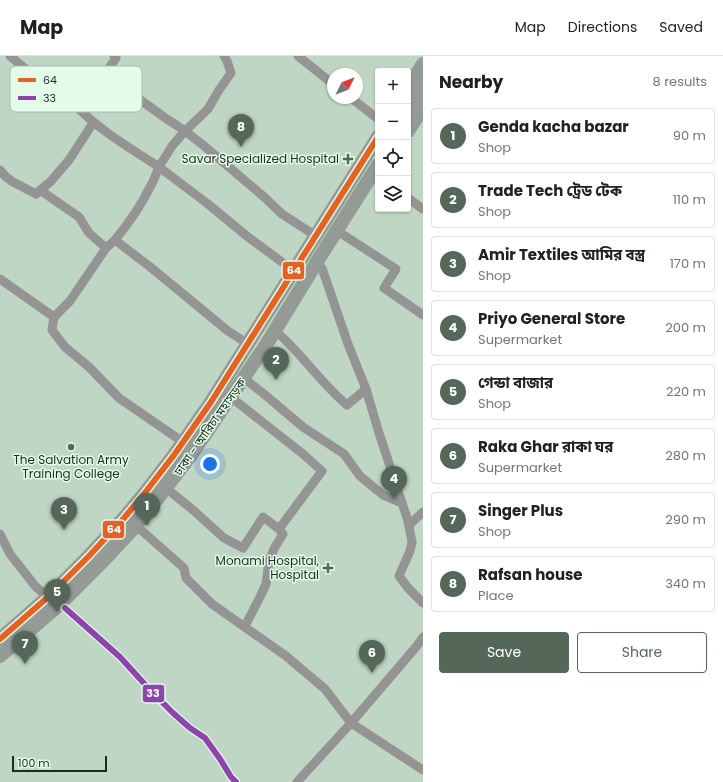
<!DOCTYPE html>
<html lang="en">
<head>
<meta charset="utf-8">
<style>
	:root { --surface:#fff; --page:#f6f6f6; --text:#202124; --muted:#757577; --line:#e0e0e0; --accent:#546759 }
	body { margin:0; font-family:Poppins,"Noto Sans Bengali",sans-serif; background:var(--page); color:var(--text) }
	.controls { position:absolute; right:12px; top:12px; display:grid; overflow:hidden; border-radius:4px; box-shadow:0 1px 3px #0004 }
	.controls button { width:36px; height:36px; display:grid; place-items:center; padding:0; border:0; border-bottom:1px solid var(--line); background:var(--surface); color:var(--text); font:20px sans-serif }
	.compass { position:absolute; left:327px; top:12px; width:36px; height:36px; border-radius:50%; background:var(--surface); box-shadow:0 1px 3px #0004; rotate:48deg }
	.scale { position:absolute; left:12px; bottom:10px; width:95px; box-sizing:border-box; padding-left:4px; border:2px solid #1b2b1f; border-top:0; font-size:11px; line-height:14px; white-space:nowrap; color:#1b2b1f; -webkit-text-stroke:3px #e5fbea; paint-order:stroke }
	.you { position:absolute; left:210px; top:408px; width:14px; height:14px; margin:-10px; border:3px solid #fff; border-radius:50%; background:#1a73e8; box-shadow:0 0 0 6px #1a73e833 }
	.badge { display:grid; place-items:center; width:26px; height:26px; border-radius:50%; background:var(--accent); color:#fff; font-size:13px; font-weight:700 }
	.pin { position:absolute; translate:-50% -33px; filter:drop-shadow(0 1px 2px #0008) }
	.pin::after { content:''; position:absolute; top:21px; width:14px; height:12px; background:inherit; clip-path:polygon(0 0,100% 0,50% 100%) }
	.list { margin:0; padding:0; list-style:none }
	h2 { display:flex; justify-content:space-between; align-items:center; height:52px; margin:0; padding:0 16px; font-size:17px }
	h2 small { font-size:13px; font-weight:400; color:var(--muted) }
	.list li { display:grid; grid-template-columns:26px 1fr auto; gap:12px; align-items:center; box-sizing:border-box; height:56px; margin:0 8px 8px; padding:0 8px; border:1px solid var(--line); border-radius:4px }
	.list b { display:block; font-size:15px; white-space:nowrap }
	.list p { margin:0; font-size:13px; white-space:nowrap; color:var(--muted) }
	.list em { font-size:13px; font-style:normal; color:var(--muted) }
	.actions { display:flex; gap:8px; padding:12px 16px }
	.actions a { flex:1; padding:9px 0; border:1px solid var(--accent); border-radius:4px; text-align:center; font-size:14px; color:var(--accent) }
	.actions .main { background:var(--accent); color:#fff }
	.icon { flex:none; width:22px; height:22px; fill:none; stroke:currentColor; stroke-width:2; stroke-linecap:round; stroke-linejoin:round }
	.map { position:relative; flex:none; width:423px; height:726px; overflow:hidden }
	header { display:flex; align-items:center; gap:24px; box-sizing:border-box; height:56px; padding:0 20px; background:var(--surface); border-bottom:1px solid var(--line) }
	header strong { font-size:19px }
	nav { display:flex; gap:22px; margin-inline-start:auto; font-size:14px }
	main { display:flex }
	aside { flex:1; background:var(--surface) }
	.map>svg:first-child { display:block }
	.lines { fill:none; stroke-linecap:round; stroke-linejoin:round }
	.minor { stroke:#949494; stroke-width:9 }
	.highway { stroke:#949a96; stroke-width:14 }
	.bus-1-casing { stroke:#e5fbea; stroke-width:9 }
	.bus-2-casing { stroke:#e5fbea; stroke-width:9 }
	.bus-1 { stroke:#e76222; stroke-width:6 }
	.bus-2 { stroke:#8e44ad; stroke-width:6 }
	.poi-dot { fill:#546759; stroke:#e5fbea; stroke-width:1.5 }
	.labels { text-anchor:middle; stroke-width:3; stroke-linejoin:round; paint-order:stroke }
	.poi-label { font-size:12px; fill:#1b2b1f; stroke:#e5fbea; text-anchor:end }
	.street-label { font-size:12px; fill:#1b2b1f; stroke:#e5fbea }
	.key { fill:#e5fbea; stroke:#a8bdad; stroke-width:1 }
	.key-label { font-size:11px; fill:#1b2b1f }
	.line-badge { stroke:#e5fbea; stroke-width:1.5 }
	.badge-label { font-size:11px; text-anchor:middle; font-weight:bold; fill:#fff }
</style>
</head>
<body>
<header>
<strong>Map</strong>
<nav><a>Map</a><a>Directions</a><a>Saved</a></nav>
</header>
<main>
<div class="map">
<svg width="423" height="726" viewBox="0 0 423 726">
	<rect width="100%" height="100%" fill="#bfd6c4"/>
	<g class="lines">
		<g class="minor">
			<polyline points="10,0 68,48 78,52"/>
			<path d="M114 0 116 2 100 25 78 52C102 76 130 92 159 111L172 90 185 75 203 89 263 140 282 158 316 180"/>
			<polyline points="298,0 333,28"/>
			<polyline points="107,16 118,26 113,34 123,41 128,35 164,61 185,75 208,53 219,34 231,17 227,5 224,0"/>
			<polyline points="351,42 378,63"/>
			<polyline points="0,114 6,121 13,126 36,138 51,125 69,104 93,67"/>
			<polyline points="40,134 79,161 89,177 106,192 115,184 149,210 228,275 248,288"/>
			<polyline points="408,142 423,153"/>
			<polyline points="342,178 396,213 384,232 423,259"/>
			<path d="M115 184C128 168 141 150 150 131 154 125 156 118 159 111L208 148 248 181 286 209 293 216"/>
			<polyline points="322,212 348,288 366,333 379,377 408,465 412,486 410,495 399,520 408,532 423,547"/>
			<polyline points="0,223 54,261 52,274 65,291 89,311 119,342 183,386"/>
			<polyline points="54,261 70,245 106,192"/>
			<path d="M280 279C304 301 322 328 347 349L366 333"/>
			<polyline points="250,327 264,338 303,371 344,398 360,420 383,439 402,447"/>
			<polyline points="237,346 303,398 322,415 279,473 283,478 275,491 269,505 266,528 260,541 245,570"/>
			<polyline points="172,437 193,454 224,482 243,492 263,461 279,473"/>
			<polyline points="409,469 423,456"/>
			<polyline points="141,474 184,512 186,522 212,548 286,600 325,633 351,667 423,714"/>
			<polyline points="0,478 10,498 36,531 48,541"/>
			<polyline points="65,552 120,601 151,635 173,657 190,672 205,682 220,703 231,721 236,726"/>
			<polyline points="297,726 351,667 416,591 423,581"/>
		</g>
		<g class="highway">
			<polyline points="408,32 423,8"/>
			<polyline points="408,48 422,26"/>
			<polyline points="408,61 421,41"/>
			<polyline points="408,75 421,55"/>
			<polyline points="0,583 48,541 89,500 124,462 144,438 174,399 211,346 378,81"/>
			<polyline points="0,600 59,549 104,504 132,474 158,442 191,399 266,289 318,204 378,109"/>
		</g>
		<defs>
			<polyline id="bus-1" points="0,583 48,541 89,500 124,462 144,438 174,399 211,346 378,81"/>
			<polyline id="bus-2" points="65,552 120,601 151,635 173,657 190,672 205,682 220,703 231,721 236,726"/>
		</defs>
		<use href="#bus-1" class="bus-1-casing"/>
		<use href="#bus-2" class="bus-2-casing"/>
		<use href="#bus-1" class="bus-1"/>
		<use href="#bus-2" class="bus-2"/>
	</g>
	<g class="poi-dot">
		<path d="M346 97h4v4h4v4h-4v4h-4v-4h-4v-4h4z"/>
		<circle cx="71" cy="391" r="4"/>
		<path d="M326 506h4v4h4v4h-4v4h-4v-4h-4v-4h4z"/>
	</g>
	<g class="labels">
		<g class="poi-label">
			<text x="339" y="107">Savar Specialized Hospital</text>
			<text x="71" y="408" text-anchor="middle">The Salvation Army<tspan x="71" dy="14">Training College</tspan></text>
			<text x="319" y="509">Monami Hospital,<tspan x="319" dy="14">Hospital</tspan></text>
		</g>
		<g class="street-label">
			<text transform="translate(210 371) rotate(-55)" y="4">ঢাকা - আরিচা মহাসড়ক</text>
		</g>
	</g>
	<rect x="10" y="10" width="132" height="46" rx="6" class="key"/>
	<rect x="18" y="22" width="18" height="4" fill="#e76222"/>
	<rect x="18" y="40" width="18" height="4" fill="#8e44ad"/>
	<g class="key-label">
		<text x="43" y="28">64</text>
		<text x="43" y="46">33</text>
	</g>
	<g class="line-badge">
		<rect x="282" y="205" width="23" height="19" rx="4" fill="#e76222"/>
		<rect x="102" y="464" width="23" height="19" rx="4" fill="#e76222"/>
		<rect x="142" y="628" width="23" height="19" rx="4" fill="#8e44ad"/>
	</g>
	<g class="badge-label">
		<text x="294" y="218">64</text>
		<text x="114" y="477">64</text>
		<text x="153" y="641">33</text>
	</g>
</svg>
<div class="controls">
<button>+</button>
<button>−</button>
<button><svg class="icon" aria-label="locate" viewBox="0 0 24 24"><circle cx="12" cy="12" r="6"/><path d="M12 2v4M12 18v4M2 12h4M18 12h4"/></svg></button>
<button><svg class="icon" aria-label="layers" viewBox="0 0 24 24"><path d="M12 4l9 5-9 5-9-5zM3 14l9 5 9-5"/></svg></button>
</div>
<svg class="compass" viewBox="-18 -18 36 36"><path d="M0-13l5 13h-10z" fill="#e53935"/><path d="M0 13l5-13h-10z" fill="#757577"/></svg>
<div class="scale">100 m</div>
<div class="you"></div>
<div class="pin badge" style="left:147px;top:470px">1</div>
<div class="pin badge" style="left:276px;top:324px">2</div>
<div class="pin badge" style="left:64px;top:474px">3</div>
<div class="pin badge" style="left:394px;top:443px">4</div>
<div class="pin badge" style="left:57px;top:556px">5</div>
<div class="pin badge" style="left:372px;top:617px">6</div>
<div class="pin badge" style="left:25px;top:608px">7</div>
<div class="pin badge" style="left:241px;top:91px">8</div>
</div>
<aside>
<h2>Nearby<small>8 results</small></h2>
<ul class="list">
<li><span class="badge">1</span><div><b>Genda kacha bazar</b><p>Shop</p></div><em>90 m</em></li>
<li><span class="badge">2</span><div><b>Trade Tech ট্রেড টেক</b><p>Shop</p></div><em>110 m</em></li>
<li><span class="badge">3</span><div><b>Amir Textiles আমির বস্ত্র</b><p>Shop</p></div><em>170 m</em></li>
<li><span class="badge">4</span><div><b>Priyo General Store</b><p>Supermarket</p></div><em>200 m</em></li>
<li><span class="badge">5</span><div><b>গেন্ডা বাজার</b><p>Shop</p></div><em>220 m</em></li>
<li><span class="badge">6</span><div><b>Raka Ghar রাকা ঘর</b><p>Supermarket</p></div><em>280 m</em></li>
<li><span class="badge">7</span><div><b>Singer Plus</b><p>Shop</p></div><em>290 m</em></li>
<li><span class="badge">8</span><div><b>Rafsan house</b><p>Place</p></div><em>340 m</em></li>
</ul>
<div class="actions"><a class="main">Save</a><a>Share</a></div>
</aside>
</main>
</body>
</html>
